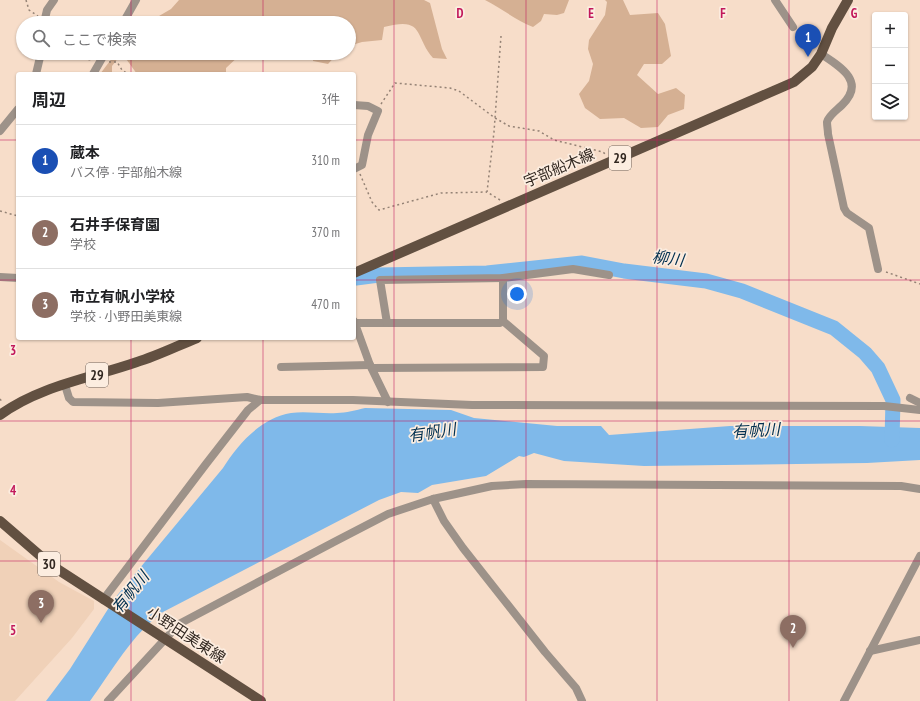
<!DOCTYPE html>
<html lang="ja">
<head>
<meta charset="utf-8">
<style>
	:root { --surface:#fff; --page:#f6f6f6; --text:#202124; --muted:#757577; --line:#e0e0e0; --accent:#196296 }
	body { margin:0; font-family:"PT Sans Narrow","Noto Sans JP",sans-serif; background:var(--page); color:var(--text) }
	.controls { position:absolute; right:12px; top:12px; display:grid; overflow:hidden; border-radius:4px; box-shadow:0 1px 3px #0004 }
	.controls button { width:36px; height:36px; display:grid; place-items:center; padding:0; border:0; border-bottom:1px solid var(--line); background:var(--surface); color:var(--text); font:20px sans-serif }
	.you { position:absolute; left:517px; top:294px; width:14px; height:14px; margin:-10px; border:3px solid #fff; border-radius:50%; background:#1a73e8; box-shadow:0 0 0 6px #1a73e833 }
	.badge { display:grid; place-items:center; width:26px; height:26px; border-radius:50%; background:var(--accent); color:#fff; font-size:13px; font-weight:700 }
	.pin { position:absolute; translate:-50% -33px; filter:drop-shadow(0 1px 2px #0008) }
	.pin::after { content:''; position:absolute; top:21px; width:14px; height:12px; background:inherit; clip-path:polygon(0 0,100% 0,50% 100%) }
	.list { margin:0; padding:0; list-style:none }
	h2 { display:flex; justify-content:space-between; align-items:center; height:52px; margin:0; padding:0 16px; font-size:17px }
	h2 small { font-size:13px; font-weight:400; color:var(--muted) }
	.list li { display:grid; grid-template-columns:26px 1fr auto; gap:12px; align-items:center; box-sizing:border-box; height:72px; padding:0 16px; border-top:1px solid var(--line) }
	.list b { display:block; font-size:15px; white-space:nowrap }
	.list p { margin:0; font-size:13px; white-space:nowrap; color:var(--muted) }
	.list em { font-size:13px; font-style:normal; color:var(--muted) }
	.icon { flex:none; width:22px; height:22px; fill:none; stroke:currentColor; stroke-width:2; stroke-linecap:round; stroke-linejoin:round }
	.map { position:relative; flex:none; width:920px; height:701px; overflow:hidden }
	.search { position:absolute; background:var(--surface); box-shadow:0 1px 3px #0004; left:16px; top:16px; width:340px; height:44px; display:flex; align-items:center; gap:10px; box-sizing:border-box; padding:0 14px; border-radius:22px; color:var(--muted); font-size:15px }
	.panel { position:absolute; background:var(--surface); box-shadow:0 1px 3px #0004; left:16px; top:72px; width:340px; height:268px; border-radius:4px }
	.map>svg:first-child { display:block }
	.built { fill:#f0d1b8 }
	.green { fill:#d5b093 }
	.water { fill:#7fb9ea }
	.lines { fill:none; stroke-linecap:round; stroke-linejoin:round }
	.river { stroke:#7fb9ea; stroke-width:15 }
	.path { stroke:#948275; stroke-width:1.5; stroke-dasharray:2 3; stroke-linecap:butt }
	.minor { stroke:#9d9289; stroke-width:8 }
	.major { stroke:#625041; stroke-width:10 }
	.grid { fill:none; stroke:#c2185b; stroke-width:1; stroke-opacity:0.55 }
	.labels { text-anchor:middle; stroke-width:3.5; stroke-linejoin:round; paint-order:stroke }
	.shield { fill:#fcede0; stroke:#6e625a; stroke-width:1 }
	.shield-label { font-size:14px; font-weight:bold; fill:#312720 }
	.street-label { font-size:15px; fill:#312720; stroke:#fcede0 }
	.water-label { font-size:16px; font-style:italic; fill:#012f4f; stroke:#fcede0 }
	.grid-label { font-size:13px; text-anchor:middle; font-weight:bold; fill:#c2185b; stroke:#fcede0; stroke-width:3.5; stroke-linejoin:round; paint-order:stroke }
</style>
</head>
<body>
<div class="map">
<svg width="920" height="701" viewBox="0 0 920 701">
	<rect width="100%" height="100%" fill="#f7ddc9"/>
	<polygon class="built" points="0,540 59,582 94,601 94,609 72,638 15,701 0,701"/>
	<g class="green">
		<path d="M179 0H424L430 3 442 49 447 59 433 58C414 36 425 16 384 27L382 40 362 42 349 46V23H310L301 20 289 21 286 23H147L171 9Z"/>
		<path d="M485 0H569L564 13 557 15 544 14 541 21 533 27C516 20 502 9 485 0Z"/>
		<polygon points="605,0 623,0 630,15 658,13 665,24 671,56 662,64 644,64 637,75 658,94 676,88 685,95 684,109 668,115 658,127 641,128 624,118 600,119 585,108 579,94 589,81 593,64 588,49 589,40 605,15 607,2"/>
		<polygon points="116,53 242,53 226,68 226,74 137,74 124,56 119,57 112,66 112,74 100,74"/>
		<polygon points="313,53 338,53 328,64 313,61"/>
	</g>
	<path class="water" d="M365 408 451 410 474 418 557 426H601L609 435 730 426H860L920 428V460L867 463 644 466 564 461 534 453 524 457 519 456 486 476 432 485 418 493 401 492 379 500 163 612C132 634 112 671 90 701H46L70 669 115 598 223 468C238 444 261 418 291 413 306 411 322 414 337 413 346 413 356 410 365 408Z"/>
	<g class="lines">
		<polyline class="river" points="356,278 379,275 487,273 582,263 624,271 706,281 742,291 834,328 865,353 878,368 893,400 892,440"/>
		<g class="path">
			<polyline points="26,0 29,10 38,16"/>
			<polyline points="54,53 91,60"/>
			<polyline points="109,62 117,62 122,70 128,74"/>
			<polyline points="381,104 395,83 450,88 459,91 495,118 509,126 539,131 554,140 603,152 605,154"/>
			<polyline points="360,174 372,202 379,210 441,193 487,192"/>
			<polyline points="500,200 487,192 494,132 501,36"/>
			<polyline points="0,211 18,216"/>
			<polyline points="886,272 920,284"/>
			<polyline points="0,399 3,403"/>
		</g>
		<g class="minor">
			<polyline points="775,0 793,27"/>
			<polyline points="44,23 47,10 54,0"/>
			<polyline points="123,23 136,0"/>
			<path d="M821 54C841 67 866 82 842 105 837 110 829 115 827 122 827 126 828 130 828 134L844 208 847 213 869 228 878 269"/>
			<polyline points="36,74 41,53"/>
			<polyline points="93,74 105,53"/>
			<polyline points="354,105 368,106 378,111 368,135 362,165 354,169"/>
			<polyline points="0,131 18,109"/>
			<polyline points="0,277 18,278"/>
			<polyline points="354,321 370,365 388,402"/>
			<polyline points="354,323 500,323 503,321 503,278"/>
			<polyline points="387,323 380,280 503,278 573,269 609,275"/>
			<polyline points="281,367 370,365"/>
			<polyline points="372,368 543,367 544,356 503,321"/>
			<polyline points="65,385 69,398 73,402 158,403 247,397 260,400 353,400 472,405 884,406 920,410"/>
			<polyline points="910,398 920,403"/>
			<polyline points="433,499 444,521 463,548 545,652 576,688 582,701"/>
			<polyline points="103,600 206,464 248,410 260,400"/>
			<polyline points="870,651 920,640"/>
			<polyline points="108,701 179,624 334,542 388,514 433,499 492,486 526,484 901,486 920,489"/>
			<polyline points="844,701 920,556"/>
		</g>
		<g class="major">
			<polyline points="354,273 794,82 812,67 821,54 832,28 848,0"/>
			<path d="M0 415C39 386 91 378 137 362 157 356 177 346 197 338"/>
			<polyline points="0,521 51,565 261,701"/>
		</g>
	</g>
	<path class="grid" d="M131 0V23M263 0V23M394 0V701M526 0V701M657 0V701M789 0V701M131 53V74M263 53V74M0 140H18M354 140H920M0 280H18M354 280H920M131 338V701M263 338V701M0 421H920M0 561H920"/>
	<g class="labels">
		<g class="shield">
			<rect x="609" y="146" width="22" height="24" rx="3"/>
			<rect x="86" y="363" width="22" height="24" rx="3"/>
			<rect x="38" y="552" width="22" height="24" rx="3"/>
		</g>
		<g class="shield-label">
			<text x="620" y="163">29</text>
			<text x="97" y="380">29</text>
			<text x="49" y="569">30</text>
		</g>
		<g class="street-label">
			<text transform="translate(559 168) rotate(-23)" y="5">宇部船木線</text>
			<text transform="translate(186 635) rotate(33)" y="5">小野田美東線</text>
		</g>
		<g class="water-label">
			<text transform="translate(668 258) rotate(7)" y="6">柳川</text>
			<text transform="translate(756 430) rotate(-3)" y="6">有帆川</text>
			<text transform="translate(432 432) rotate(-8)" y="6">有帆川</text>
			<text transform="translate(130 592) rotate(-51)" y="6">有帆川</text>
		</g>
	</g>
	<g class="grid-label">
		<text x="460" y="18">D</text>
		<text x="591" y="18">E</text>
		<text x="723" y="18">F</text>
		<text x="854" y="18">G</text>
		<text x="13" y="355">3</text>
		<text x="13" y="495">4</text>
		<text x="13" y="635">5</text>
	</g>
</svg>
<div class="controls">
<button>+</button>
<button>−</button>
<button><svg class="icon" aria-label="layers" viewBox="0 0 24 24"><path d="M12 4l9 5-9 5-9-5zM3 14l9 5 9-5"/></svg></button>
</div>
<div class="you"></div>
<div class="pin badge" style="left:808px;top:57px;background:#1a4fb4">1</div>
<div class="pin badge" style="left:793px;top:648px;background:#8d6e63">2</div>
<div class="pin badge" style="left:41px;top:623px;background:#8d6e63">3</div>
<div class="search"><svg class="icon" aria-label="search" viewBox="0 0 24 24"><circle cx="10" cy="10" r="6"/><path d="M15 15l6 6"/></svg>ここで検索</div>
<section class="panel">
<h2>周辺<small>3件</small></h2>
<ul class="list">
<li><span class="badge" style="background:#1a4fb4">1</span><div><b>蔵本</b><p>バス停 · 宇部船木線</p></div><em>310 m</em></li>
<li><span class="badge" style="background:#8d6e63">2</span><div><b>石井手保育園</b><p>学校</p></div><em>370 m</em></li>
<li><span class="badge" style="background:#8d6e63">3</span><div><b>市立有帆小学校</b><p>学校 · 小野田美東線</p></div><em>470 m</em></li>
</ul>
</section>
</div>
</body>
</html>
